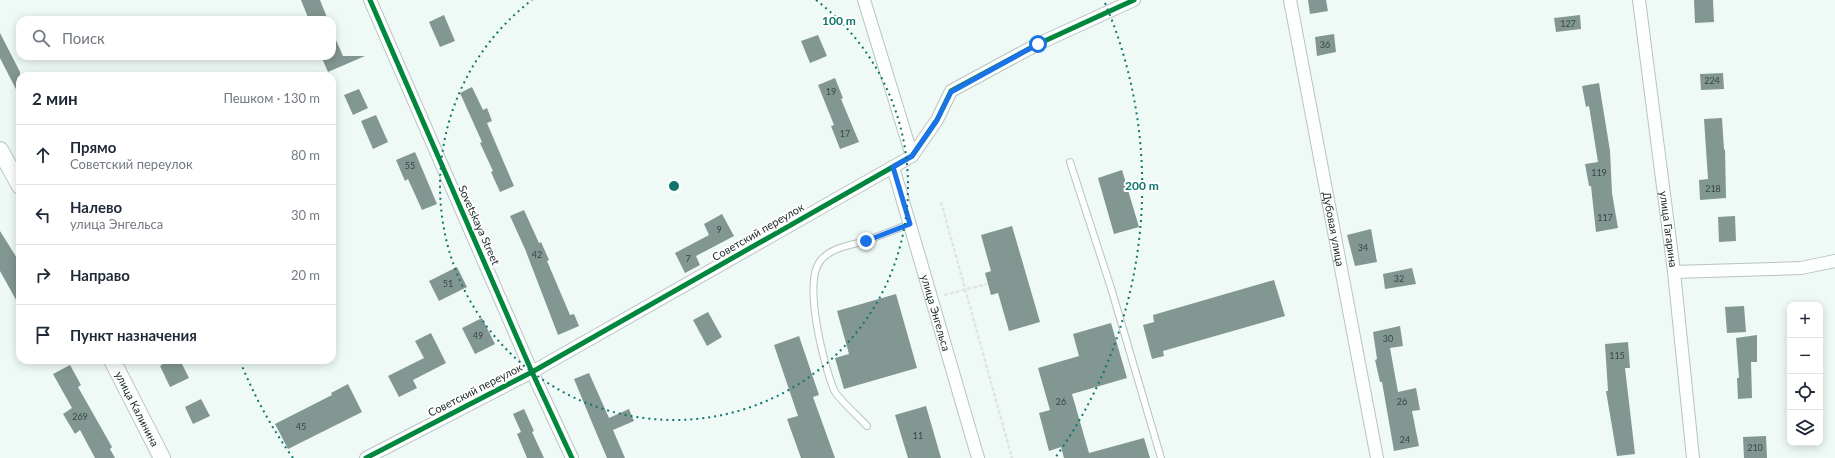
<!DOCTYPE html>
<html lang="ru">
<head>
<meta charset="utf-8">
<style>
	:root { --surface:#fff; --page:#f6f6f7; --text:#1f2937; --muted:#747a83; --line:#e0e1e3 }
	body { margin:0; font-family:Lato,sans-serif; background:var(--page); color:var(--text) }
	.controls { position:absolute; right:12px; bottom:12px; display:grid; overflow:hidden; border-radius:8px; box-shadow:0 2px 10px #0003 }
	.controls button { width:36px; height:36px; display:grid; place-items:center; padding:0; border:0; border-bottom:1px solid var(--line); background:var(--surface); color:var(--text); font:20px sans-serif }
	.stop { position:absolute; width:12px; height:12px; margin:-9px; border:3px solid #1a73e8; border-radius:50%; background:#fff }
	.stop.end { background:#1a73e8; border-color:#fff; box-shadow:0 1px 4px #0008 }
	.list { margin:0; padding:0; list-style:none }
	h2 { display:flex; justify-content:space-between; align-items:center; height:52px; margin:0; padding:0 16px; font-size:17px }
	h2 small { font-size:13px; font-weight:400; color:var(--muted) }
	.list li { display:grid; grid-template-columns:26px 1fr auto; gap:12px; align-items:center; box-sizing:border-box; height:60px; padding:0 16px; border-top:1px solid var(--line) }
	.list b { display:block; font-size:15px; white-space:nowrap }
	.list p { margin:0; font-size:13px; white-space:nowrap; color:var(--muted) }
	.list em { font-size:13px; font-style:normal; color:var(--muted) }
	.icon { flex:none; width:22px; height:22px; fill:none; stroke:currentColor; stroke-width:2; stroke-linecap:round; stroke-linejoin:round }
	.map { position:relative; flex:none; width:1835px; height:458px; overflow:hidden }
	.search { position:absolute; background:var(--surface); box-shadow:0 2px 10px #0003; left:16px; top:16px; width:320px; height:44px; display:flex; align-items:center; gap:10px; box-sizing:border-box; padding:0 14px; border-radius:12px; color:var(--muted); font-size:15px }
	.panel { position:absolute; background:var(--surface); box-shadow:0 2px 10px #0003; left:16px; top:72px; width:320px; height:292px; border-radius:12px }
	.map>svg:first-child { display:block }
	.building { fill:#829692 }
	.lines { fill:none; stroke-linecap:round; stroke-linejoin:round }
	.service-casing { stroke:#b9c4c1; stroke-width:8 }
	.minor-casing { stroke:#b9c4c1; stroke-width:14 }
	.tertiary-casing { stroke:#b9c4c1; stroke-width:18 }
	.path { stroke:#e0e4e3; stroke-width:2.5; stroke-dasharray:4 2; stroke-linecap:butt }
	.service { stroke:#fdfefe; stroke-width:6 }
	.minor { stroke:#fdfefe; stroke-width:12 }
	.tertiary { stroke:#fdfefe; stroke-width:16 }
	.cycleway-casing { stroke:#fff; stroke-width:8 }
	.cycleway { stroke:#00873e; stroke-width:5 }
	.route { stroke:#1a73e8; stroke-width:5 }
	.ring { fill:none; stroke:#0f766e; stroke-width:2; stroke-dasharray:2 4 }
	.labels { text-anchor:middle; stroke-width:4; stroke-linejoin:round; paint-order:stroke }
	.number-label { font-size:9px; fill:#394744 }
	.street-label { font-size:11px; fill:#212d2a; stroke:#fff }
	.centre { fill:#0f766e; stroke:#fff; stroke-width:2 }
	.ring-label { font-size:12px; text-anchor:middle; font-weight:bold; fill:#0f766e; stroke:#fff; stroke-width:4; stroke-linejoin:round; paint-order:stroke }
</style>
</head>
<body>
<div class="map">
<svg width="1835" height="458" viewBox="0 0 1835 458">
	<rect width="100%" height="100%" fill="#effaf7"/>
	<g class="building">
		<polygon points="301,0 320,0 328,20 309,20"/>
		<polygon points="1308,0 1326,0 1328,11 1310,14"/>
		<polygon points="1694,0 1713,0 1714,22 1695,23"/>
		<polygon points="444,15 455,41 440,47 429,22"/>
		<polygon points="1580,15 1581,29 1556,32 1554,18"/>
		<polygon points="332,31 343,56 365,56 328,72 321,56 332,56"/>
		<polygon points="0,33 20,72 20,97 0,58"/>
		<polygon points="1334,34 1336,52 1317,56 1315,37"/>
		<polygon points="818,35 827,56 810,63 801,41"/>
		<polygon points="1723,73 1724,89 1701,90 1700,74"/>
		<polygon points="835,78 843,98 841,99 859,142 840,149 831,126 834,125 818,85"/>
		<polygon points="1599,83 1610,151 1612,193 1618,228 1596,232 1591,186 1589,186 1585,164 1598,162 1589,106 1586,107 1582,86"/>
		<polygon points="472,87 483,110 487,108 492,121 487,123 514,186 500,192 491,172 493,171 480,143 482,142 460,93"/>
		<polygon points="359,89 368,108 353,115 344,95"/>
		<polygon points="376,115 388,142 373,149 361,121"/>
		<polygon points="1722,118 1724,150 1725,149 1726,198 1700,200 1699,180 1708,179 1704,119"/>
		<polygon points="415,152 437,204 422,210 408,179 405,181 396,160"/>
		<polygon points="1122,170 1139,227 1114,234 1098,178"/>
		<polygon points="524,210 539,243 541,242 549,260 547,261 570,315 574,314 579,326 558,335 525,249 510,216"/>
		<polygon points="722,214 734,236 696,256 700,265 685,273 675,253 709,235 704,224"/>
		<polygon points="1735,216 1736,241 1719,242 1718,217"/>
		<polygon points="1012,226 1040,322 1009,331 998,293 991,295 985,273 991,271 981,235"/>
		<polygon points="1371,229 1377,262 1355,266 1347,235"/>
		<polygon points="0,231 20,263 20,307 0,271"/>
		<polygon points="457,267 467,287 439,301 429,281"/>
		<polygon points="1412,268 1416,284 1385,289 1383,274"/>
		<polygon points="1274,280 1285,316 1163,351 1164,356 1152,359 1143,325 1154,322 1153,315"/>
		<polygon points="896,294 917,368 844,389 835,358 849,354 837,311"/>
		<polygon points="1744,306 1746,332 1727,333 1725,307"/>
		<polygon points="708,312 722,337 707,346 693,320"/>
		<polygon points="482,318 495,344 475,354 462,328"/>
		<polygon points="1111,323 1127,378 1072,394 1089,453 1144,438 1150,458 1064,458 1061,447 1049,451 1039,413 1050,410 1038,368 1079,356 1073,334"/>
		<polygon points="1400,326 1403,346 1390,348 1398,392 1416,388 1420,410 1412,411 1419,446 1394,451 1382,382 1380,382 1375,360 1377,359 1373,332"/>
		<polygon points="431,333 446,363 413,380 417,388 399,397 388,376 424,358 415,341"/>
		<polygon points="1757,335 1757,362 1751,362 1752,398 1738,399 1737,378 1739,378 1736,338"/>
		<polygon points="799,336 819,395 813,397 835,458 801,458 787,419 798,416 774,345"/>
		<polygon points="1628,342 1630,368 1625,368 1635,454 1617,456 1606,391 1608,391 1605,344"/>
		<polygon points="159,360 180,360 189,378 170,387 160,366 162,365"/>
		<polygon points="70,365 81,385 78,387 112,447 110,449 115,458 95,458 80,430 75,434 63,414 72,408 53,374"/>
		<polygon points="589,373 609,418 629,409 634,421 613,430 625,458 607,458 593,425 574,379"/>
		<polygon points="348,384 362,412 288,449 275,424 332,395 331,393"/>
		<polygon points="201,399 210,416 193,424 185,407"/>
		<polygon points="926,406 941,458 908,458 895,415"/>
		<polygon points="524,409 534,431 532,432 544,458 527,458 517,434 521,432 513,414"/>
		<polygon points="1766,436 1767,458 1744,458 1743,437"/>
	</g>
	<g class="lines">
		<defs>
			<g id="service">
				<polyline points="1070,162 1111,288 1161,458"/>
				<path d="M867 426C859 417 838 399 834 390 824 366 802 281 821 260 833 246 851 246 868 240 882 235 896 229 910 224"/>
			</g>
			<g id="minor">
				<polyline points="370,0 532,372 572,458"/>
				<polyline points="864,0 912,156"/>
				<path id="s1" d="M1290 0 1377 458"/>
				<path id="s2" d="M1639 0 1674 272 1693 458"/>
				<path id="s3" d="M893 167 978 458"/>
				<polyline points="1674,272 1801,268 1835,261"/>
				<polyline points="366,458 532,372 912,156 937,120 951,91 1038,44 1134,0"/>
			</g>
			<g id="tertiary">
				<polyline points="0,150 20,186"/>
				<path id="s4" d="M112 360 162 458"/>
			</g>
		</defs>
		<use href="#service" class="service-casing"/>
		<use href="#minor" class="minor-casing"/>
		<use href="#tertiary" class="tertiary-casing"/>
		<g class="path">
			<polyline points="941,202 1012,458"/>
			<polyline points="944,295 987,284"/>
		</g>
		<use href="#service" class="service"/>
		<use href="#minor" class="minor"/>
		<use href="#tertiary" class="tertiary"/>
		<defs>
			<g id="cycleway">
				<polyline points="370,0 532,372 572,458"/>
				<polyline points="366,458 532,372 912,156 937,120 951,91 1038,44 1134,0"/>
			</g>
		</defs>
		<use href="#cycleway" class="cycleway-casing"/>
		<use href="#cycleway" class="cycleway"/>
	</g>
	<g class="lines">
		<polyline class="route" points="866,241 910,224 893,167 912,156 937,120 951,92 1038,44"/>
	</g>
	<g class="ring">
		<path d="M816 0A234 234 0 1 1 532 0"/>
		<path d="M293 458A468 468 0 0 1 240 361M1105 3A468 468 0 0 1 1055 458"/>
	</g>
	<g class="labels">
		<g class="number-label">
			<text x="1568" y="27">127</text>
			<text x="1325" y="48">36</text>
			<text x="1712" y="84">224</text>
			<text x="831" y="95">19</text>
			<text x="845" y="137">17</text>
			<text x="410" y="169">55</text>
			<text x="1599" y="176">119</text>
			<text x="1713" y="192">218</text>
			<text x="1605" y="221">117</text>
			<text x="719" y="233">9</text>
			<text x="1363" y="251">34</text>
			<text x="537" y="258">42</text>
			<text x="688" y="262">7</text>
			<text x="1399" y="282">32</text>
			<text x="448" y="287">51</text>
			<text x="478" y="339">49</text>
			<text x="1388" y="342">30</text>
			<text x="1617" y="359">115</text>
			<text x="1061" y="405">26</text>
			<text x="1402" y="405">26</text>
			<text x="80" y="420">269</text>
			<text x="301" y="430">45</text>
			<text x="918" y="439">11</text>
			<text x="1405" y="443">24</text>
			<text x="1755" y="451">210</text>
		</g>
		<g class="street-label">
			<text transform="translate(479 225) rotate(66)" y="4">Sovetskaya Street</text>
			<text dy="4" stroke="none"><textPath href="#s1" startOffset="233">Дубовая улица</textPath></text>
			<text dy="4" stroke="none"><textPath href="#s2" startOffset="231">улица Гагарина</textPath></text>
			<text transform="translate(758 232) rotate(-30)" y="4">Советский переулок</text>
			<text dy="4" stroke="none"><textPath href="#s3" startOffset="152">улица Энгельса</textPath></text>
			<text transform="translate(475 390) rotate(-27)" y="4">Советский переулок</text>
			<text dy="4" stroke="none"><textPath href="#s4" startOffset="55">улица Калинина</textPath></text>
		</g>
	</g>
	<circle cx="674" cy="186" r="6" class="centre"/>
	<g class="ring-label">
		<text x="839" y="25">100 m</text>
		<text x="1142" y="190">200 m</text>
	</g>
</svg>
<div class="controls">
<button>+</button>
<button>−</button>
<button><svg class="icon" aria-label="locate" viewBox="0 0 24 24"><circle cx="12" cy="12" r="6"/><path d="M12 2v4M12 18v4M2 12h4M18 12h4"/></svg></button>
<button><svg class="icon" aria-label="layers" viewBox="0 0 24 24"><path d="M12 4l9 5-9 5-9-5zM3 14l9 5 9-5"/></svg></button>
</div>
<div class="stop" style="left:1038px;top:44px"></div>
<div class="stop end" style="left:866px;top:241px"></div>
<div class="search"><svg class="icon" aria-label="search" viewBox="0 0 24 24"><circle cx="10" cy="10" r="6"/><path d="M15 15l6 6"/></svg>Поиск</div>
<section class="panel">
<h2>2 мин<small>Пешком · 130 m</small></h2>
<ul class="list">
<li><svg class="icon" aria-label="ahead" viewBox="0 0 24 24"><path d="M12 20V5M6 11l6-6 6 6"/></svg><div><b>Прямо</b><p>Советский переулок</p></div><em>80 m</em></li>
<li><svg class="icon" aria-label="left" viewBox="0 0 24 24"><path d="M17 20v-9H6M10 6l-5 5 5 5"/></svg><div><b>Налево</b><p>улица Энгельса</p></div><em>30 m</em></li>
<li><svg class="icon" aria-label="right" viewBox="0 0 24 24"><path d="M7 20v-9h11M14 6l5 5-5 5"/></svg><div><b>Направо</b></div><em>20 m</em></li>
<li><svg class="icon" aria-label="arrive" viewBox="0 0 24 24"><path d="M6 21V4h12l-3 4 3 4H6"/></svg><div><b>Пункт назначения</b></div></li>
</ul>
</section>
</div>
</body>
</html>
